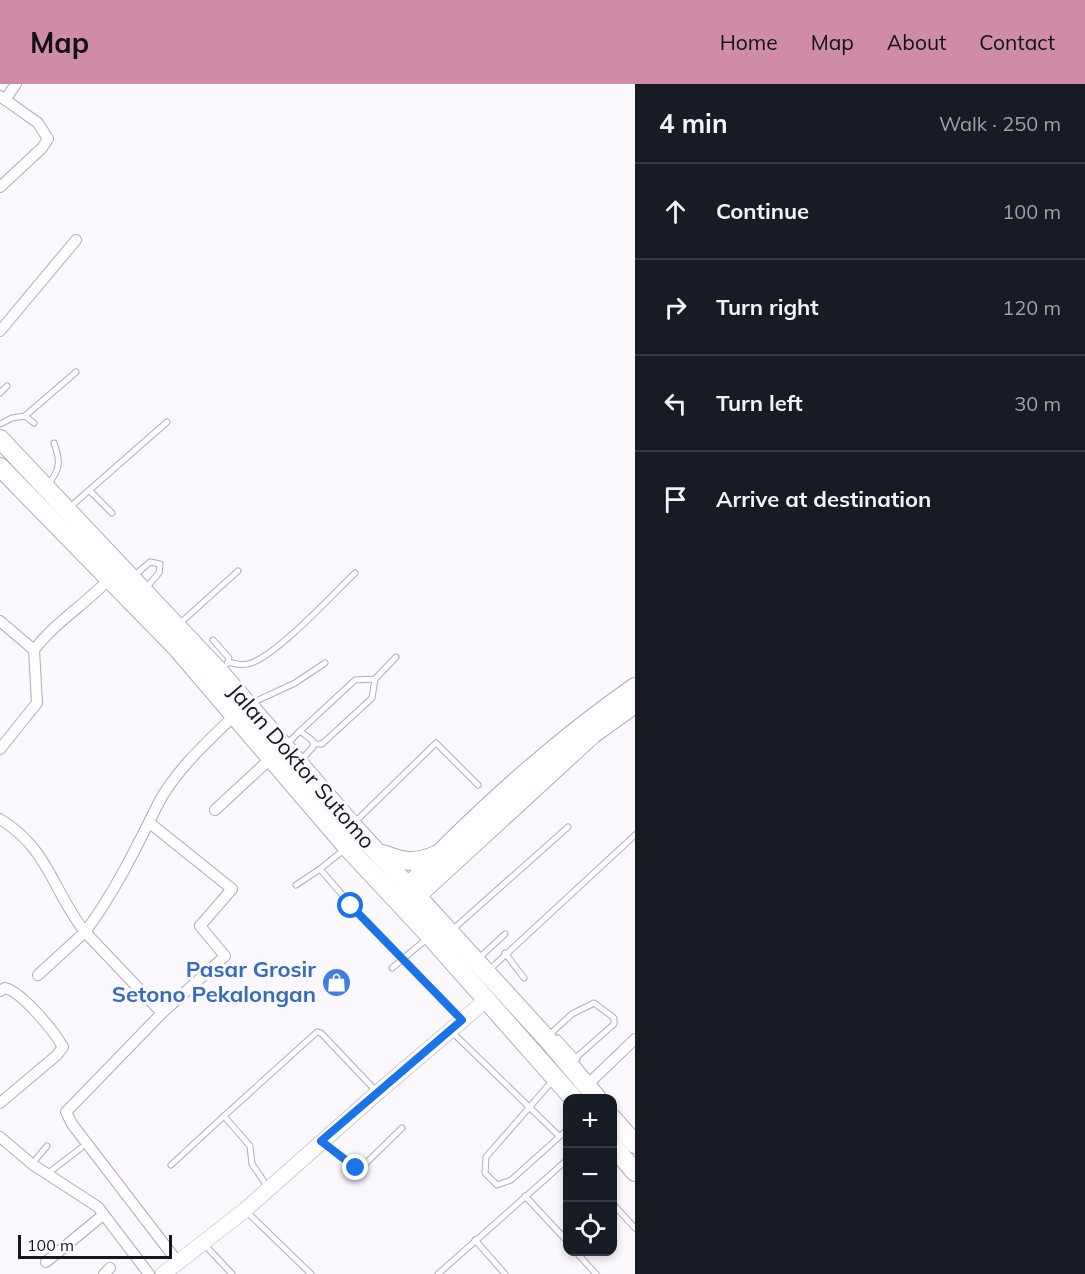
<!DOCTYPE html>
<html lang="en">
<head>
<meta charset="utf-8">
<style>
	:root { --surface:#171b24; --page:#20242c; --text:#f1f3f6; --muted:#9ea1a6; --line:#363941; --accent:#cf8ca8 }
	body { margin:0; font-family:Mulish,sans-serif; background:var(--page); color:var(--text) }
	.controls { position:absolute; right:18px; bottom:18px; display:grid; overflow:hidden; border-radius:12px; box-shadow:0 3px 9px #0003 }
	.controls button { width:54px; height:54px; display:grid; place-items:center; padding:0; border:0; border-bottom:2px solid var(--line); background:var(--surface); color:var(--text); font:30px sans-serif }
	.scale { position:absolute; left:18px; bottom:15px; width:154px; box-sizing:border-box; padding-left:6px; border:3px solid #1a141d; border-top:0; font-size:16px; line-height:21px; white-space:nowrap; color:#1a141d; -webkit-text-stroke:4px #fbf8fe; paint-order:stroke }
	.stop { position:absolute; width:18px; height:18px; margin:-14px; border:4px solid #1a73e8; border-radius:50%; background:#fff }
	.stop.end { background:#1a73e8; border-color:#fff; box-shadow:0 2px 6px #0008 }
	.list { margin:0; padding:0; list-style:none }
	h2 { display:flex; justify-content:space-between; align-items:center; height:78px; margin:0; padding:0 24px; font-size:26px }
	h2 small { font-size:20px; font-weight:400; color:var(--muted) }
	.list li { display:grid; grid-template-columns:39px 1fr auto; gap:18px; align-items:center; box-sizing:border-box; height:96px; padding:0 24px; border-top:2px solid var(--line) }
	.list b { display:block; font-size:22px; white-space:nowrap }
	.list em { font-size:20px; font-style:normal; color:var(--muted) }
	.icon { flex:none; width:33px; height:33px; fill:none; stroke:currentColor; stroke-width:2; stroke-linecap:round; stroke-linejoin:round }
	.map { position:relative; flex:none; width:635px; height:1190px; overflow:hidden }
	header { display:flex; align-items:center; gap:36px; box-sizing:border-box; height:84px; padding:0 30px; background:var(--accent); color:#111 }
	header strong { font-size:28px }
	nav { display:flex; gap:33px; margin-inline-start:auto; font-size:21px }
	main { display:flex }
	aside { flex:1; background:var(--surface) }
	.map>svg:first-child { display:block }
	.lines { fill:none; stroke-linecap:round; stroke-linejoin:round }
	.lane-casing { stroke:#b7a8c1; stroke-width:7 }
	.street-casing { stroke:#b7a8c1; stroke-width:12 }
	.secondary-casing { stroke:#b7a8c1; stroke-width:16 }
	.highway-casing { stroke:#b7a8c1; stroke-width:20 }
	.lane { stroke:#fff; stroke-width:5 }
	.street { stroke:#fff; stroke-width:10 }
	.secondary { stroke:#fff; stroke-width:15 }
	.highway { stroke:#fff; stroke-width:18 }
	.route { stroke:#1a73e8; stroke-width:8 }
	.labels { text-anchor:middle; stroke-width:6; stroke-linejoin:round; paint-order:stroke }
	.street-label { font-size:22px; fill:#1a141d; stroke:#fbf8fe }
	.shop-label { font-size:22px; font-weight:bold; fill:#366cbe; stroke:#fbf8fe; text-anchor:end }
</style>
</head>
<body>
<header>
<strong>Map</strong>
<nav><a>Home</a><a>Map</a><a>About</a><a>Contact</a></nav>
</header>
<main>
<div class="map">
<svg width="635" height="1190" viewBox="0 0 635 1190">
	<rect width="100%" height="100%" fill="#fbf8fe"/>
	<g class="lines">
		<defs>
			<g id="lane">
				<polyline points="0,309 7,302"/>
				<polyline points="25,332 76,288"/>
				<polyline points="0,340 12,334 25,332 34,339"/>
				<path d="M48 401C60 385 61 378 54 359"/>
				<polyline points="90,407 112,429"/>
				<polyline points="69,424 167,338"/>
				<polyline points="135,491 150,478 160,480 159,489 145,505"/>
				<polyline points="178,541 238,487"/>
				<polyline points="213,556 229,574 227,580"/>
				<path d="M228 578C236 580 244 582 251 579 278 570 332 511 355 489"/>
				<polyline points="252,619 295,599 325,579"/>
				<polyline points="300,647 355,596 375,595 396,573"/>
				<polyline points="287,660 300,647 313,657 313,663 300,677"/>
				<polyline points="314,660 322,660 372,614 375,595"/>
				<polyline points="355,738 436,659 478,701"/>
				<polyline points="320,785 345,765"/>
				<polyline points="296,801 320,785 352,822 461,935"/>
				<polyline points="451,847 568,743"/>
				<polyline points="505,869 524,894"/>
				<polyline points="479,874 505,850"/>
				<polyline points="392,884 429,853"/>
				<polyline points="488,887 635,751"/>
				<polyline points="451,947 559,1052"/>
				<polyline points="549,951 572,930 594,919 614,934 614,940 570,979"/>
				<polyline points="558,954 577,975"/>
				<polyline points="554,995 486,1073 485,1089 497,1101 511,1096 568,1045"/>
				<polyline points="224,1032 317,948 321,949 376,1007"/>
				<polyline points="322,1058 350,1080 362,1083 402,1044"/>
				<polyline points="32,1080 47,1062"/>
				<polyline points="171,1081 224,1032 250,1062 252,1080 267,1102"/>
				<polyline points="47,1090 81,1064"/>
				<polyline points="525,1112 568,1158"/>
				<polyline points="612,1119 635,1144"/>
				<polyline points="246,1127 311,1190"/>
				<polyline points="475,1156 505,1190"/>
				<polyline points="204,1160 232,1190"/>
				<polyline points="576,1168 596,1190"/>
				<polyline points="438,1190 568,1075"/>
			</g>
			<g id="street">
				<polyline points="0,12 38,39 48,55 42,64 0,103"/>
				<polyline points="5,16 16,0"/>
				<polyline points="0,247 76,156"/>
				<polyline points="0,537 34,566"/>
				<path d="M0 665 37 619 34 566C55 538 86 520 110 494"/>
				<polyline points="215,726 270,675"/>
				<path d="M0 735C49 765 52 806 85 848L38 891"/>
				<polyline points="151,740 232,805 200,842 225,872 162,929"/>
				<path d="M0 907 5 904C22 908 54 947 63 963L57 971 0 1019"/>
				<polyline points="587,1001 635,955"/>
				<polyline points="0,1053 32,1080 98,1123 149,1190"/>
				<path d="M177 1177 72 1040 66 1028 162 929 85 848C115 808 136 764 158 720 175 687 207 658 234 632"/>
				<polyline points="46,1178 103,1131"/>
				<polyline points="104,1190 110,1184"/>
			</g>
			<polyline id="secondary" points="163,1190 245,1126 377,1009 486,916"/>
			<g id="highway">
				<polyline points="0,355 217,585 352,741 548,956 597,1014"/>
				<polyline points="0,383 176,563 347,763 430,852 573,1014"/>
				<path d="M383 770C403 778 416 780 436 771"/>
				<path d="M402 809C415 796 427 782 440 769 500 709 565 652 635 603"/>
				<polyline points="409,819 593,650 635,620"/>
				<polyline points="612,1034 635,1060"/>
				<polyline points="612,1061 635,1088"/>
			</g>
		</defs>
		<use href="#lane" class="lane-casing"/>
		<use href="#street" class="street-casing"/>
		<use href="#secondary" class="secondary-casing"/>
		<use href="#highway" class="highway-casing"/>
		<use href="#lane" class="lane"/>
		<use href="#street" class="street"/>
		<use href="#secondary" class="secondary"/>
		<use href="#highway" class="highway"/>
	</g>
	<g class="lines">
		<polyline class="route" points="351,822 462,936 321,1057 356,1084"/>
	</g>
	<defs>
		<symbol id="shop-disc" viewBox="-11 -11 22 22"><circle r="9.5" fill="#3f7fe0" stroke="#fbf8fe"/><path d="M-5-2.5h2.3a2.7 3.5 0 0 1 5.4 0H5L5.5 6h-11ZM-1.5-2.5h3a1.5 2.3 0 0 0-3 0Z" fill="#fff"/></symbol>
	</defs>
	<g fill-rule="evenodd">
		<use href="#shop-disc" x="320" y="882" width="33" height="33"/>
	</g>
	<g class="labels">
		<g class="street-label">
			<text transform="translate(302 682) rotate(49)" y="8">Jalan Doktor Sutomo</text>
		</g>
		<g class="shop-label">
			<text x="316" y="893">Pasar Grosir<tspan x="316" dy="25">Setono Pekalongan</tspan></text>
		</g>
	</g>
</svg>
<div class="controls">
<button>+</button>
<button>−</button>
<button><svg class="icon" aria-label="locate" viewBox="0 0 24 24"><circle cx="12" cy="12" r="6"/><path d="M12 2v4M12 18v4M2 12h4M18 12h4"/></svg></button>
</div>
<div class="scale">100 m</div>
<div class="stop" style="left:351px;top:822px"></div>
<div class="stop end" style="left:356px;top:1084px"></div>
</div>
<aside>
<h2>4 min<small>Walk · 250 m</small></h2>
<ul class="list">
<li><svg class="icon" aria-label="ahead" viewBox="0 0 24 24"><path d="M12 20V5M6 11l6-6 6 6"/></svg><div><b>Continue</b></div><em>100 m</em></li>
<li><svg class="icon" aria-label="right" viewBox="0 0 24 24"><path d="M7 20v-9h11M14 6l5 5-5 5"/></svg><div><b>Turn right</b></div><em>120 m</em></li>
<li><svg class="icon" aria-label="left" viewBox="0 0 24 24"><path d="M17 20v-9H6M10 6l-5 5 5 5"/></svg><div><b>Turn left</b></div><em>30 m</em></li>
<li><svg class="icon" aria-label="arrive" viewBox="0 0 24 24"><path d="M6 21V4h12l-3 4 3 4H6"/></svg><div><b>Arrive at destination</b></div></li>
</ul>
</aside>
</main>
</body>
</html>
